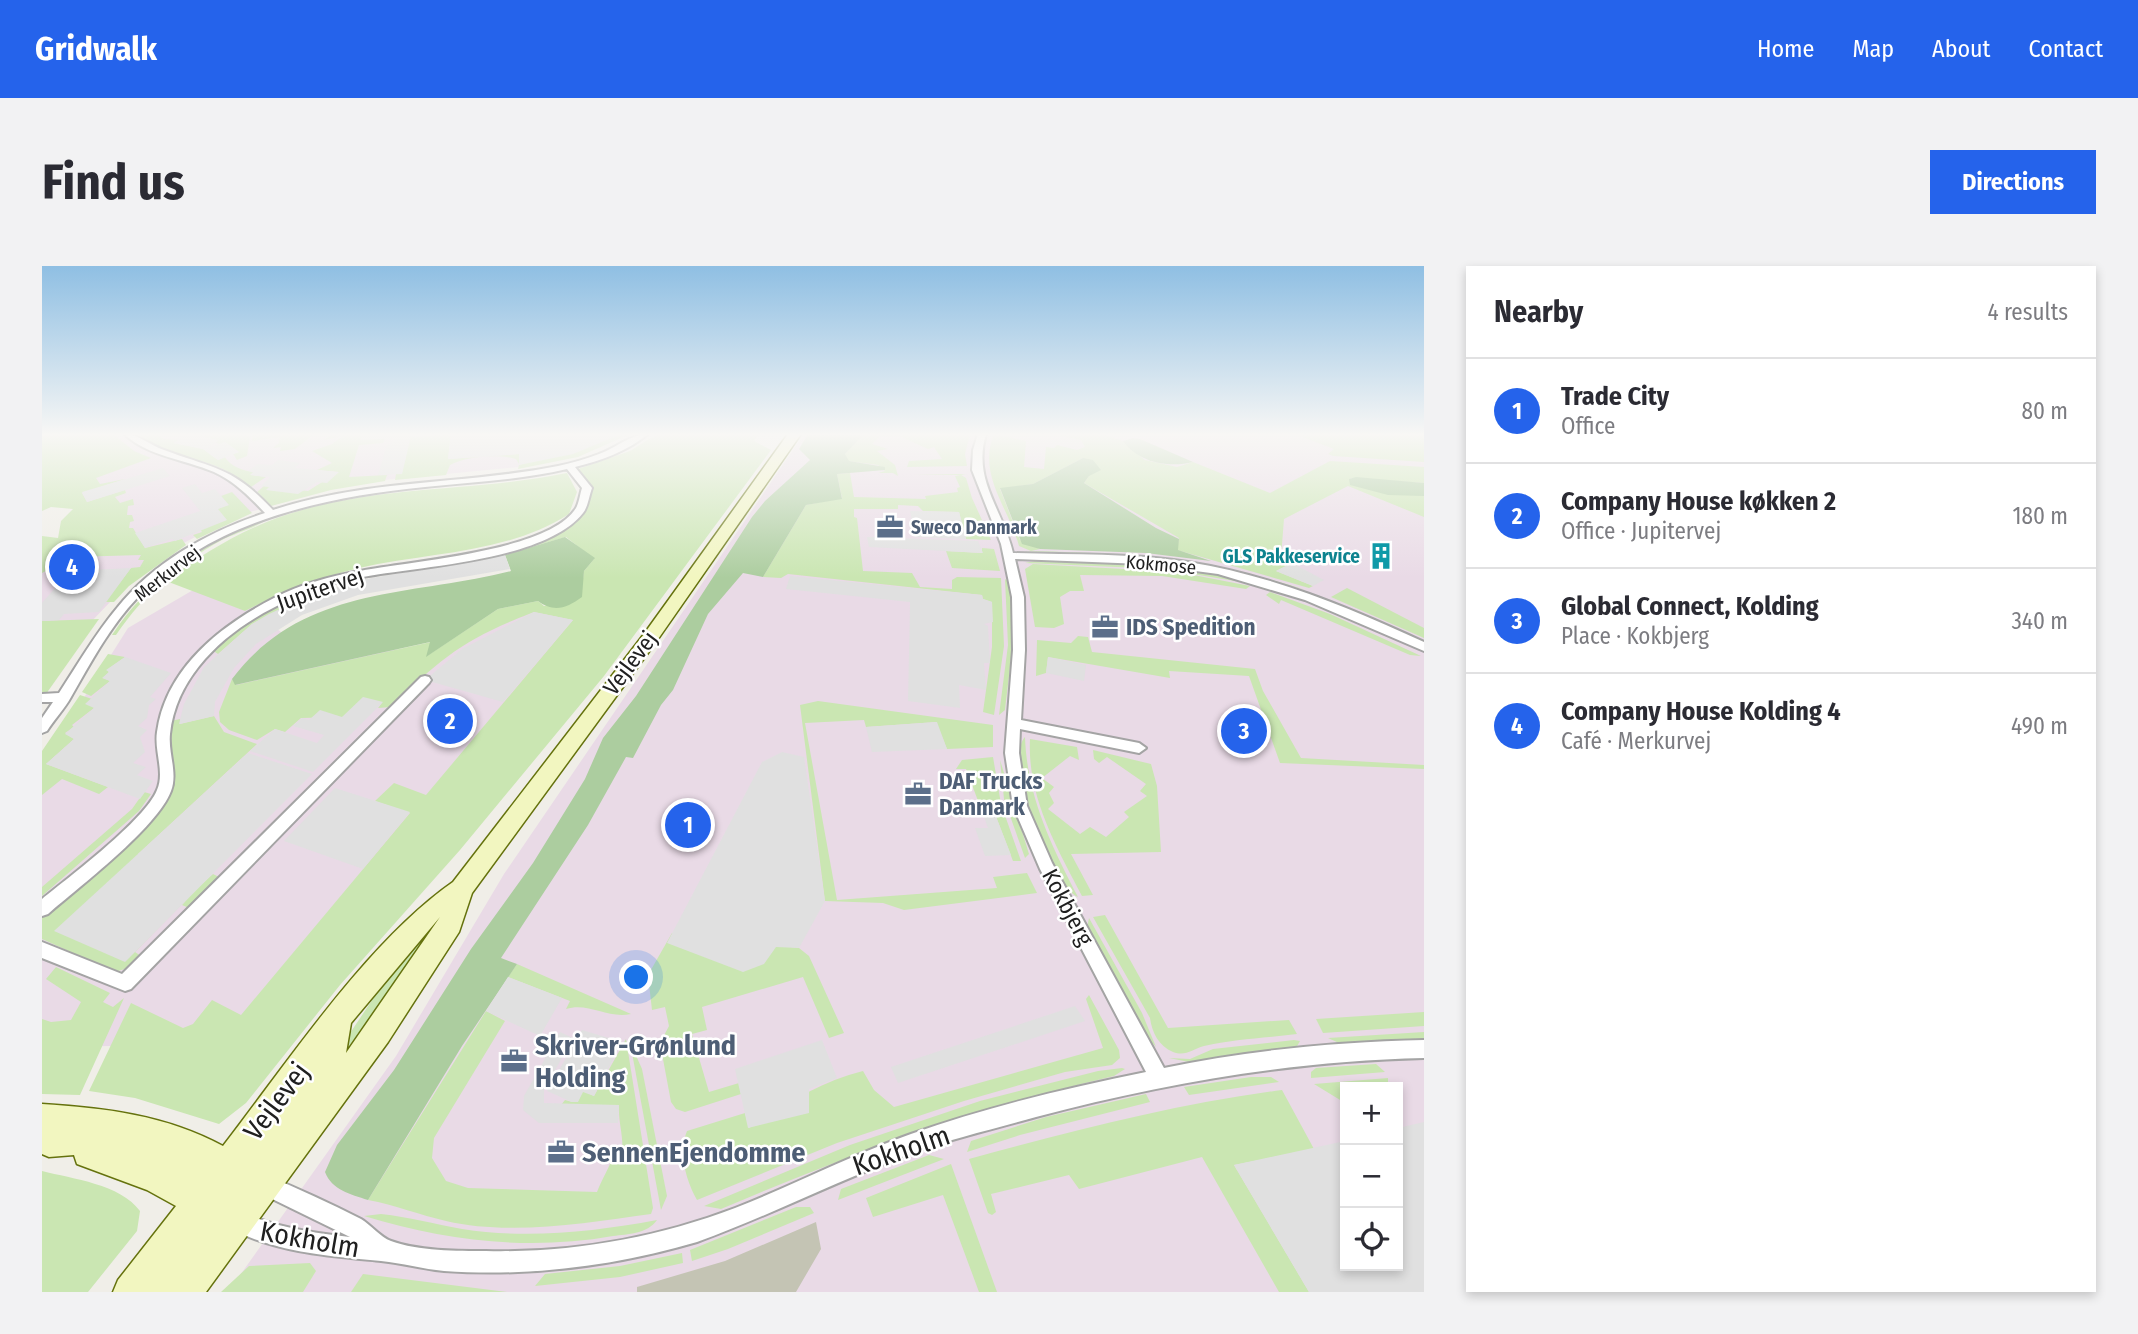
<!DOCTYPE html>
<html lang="en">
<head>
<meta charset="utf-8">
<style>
	:root { --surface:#fff; --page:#f2f2f3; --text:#2b2b33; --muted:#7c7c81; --line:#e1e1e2; --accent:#2563eb }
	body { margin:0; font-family:"Fira Sans Condensed",sans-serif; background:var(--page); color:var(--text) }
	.controls { position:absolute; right:21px; bottom:21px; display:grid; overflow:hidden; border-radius:0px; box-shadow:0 4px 10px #0003 }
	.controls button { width:63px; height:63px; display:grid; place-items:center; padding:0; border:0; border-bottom:2px solid var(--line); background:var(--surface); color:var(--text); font:35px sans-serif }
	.you { position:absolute; left:595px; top:712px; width:24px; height:24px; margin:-18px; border:5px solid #fff; border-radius:50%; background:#1a73e8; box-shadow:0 0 0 10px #1a73e833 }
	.badge { display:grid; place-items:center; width:46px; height:46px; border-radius:50%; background:var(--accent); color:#fff; font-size:23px; font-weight:700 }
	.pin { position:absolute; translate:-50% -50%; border:4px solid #fff; box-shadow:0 2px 7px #0006 }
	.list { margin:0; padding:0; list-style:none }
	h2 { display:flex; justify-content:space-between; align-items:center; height:91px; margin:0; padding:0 28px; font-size:30px }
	h2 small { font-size:23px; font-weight:400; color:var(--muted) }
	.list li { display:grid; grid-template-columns:46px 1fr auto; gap:21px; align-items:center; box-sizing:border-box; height:105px; padding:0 28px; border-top:2px solid var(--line) }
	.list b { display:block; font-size:26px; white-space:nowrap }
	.list p { margin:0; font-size:23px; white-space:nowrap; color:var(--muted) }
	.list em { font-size:23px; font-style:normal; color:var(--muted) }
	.icon { flex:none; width:38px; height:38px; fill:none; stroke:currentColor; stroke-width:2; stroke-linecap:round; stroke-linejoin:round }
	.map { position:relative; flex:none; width:1382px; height:1026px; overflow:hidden; border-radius:0px }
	header { display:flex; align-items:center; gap:42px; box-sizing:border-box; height:98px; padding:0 35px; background:var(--accent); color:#fff }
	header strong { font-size:33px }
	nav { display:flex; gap:38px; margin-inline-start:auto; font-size:24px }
	.intro { display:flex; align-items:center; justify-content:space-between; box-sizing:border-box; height:168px; padding:0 42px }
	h1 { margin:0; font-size:49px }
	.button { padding:18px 32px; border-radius:0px; background:var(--accent); color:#fff; font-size:24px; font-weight:700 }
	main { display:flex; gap:42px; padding:0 42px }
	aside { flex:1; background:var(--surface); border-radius:0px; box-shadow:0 4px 10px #0003 }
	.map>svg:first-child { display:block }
	.industrial { fill:#e9dae6; fill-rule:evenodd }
	.construction { fill:#c4c4b4 }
	.grass { fill:#cae6b2 }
	.forest { fill:#accd9f }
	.parking { fill:#e0e0e0 }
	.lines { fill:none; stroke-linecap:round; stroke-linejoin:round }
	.street-casing { stroke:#a4a4a4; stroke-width:4 }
	.secondary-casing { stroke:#65720d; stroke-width:3 }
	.street { fill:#fff; fill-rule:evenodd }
	.secondary { fill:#f2f6c0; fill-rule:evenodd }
	.labels { text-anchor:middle; stroke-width:5; stroke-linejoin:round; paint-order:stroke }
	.far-service-label { font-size:19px; font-weight:bold; fill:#4e5e75; stroke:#fff; text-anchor:start }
	.far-culture-label { font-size:19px; font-weight:bold; fill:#0d838f; stroke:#fff; text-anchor:end }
	.far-street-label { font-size:19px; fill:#202020; stroke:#fff }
	.street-label { font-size:23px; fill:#202020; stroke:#fff }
	.service-label { font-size:23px; font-weight:bold; fill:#4e5e75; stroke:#fff; text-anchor:start }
	.near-service-label { font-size:28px; font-weight:bold; fill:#4e5e75; stroke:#fff; text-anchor:start }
	.near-street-label { font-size:28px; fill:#202020; stroke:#fff }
</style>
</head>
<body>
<header>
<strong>Gridwalk</strong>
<nav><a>Home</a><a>Map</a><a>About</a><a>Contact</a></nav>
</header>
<div class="intro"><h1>Find us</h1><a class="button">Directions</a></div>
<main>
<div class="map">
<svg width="1382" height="1026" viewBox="0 0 1382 1026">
	<rect width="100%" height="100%" fill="#f0eee8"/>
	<g class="industrial">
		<polygon points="66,168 583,168 487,200 301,218 192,251 128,284 90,313 48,357 0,360 0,295 72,272 29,226"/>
		<path d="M762 168H1382V1026H186L354 790 462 608ZM1303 821H1356V1000H1303Z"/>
		<polygon points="158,320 204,337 245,371 395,388 485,341 542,349 206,762 137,779 0,781 0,498 86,362"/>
	</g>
	<polygon class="construction" points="774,956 779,983 754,1026 595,1026 595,1021 683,995"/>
	<g class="grass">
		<polygon points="0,168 71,168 92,185 109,192 54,212 58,218 83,213 40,227 45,236 83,224 84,227 73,231 78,237 91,233 92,239 86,240 85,249 90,249 92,255 88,256 87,262 91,262 103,282 140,273 144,279 87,320 72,336 63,336 89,302 98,301 102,294 96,294 99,289 31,291 0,307 0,270 16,272 19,255 31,243 9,241 0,245"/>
		<path d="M116 168 122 173 136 174 132 177 161 183 176 194 183 191C188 200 201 205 212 206L209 209 224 211 209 221C200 215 191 208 181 203 153 190 120 190 95 169Z"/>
		<polygon points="198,168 208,170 205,190 195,194 191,188 197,186 183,176 177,178 173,176 176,175 156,169"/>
		<polygon points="204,168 270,168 271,169 253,183 238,185 239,181 231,182 237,177 238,171 210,175 211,170"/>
		<polygon points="289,168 320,168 319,174 343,172 341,177 317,179 307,211 345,209 343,215 289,224 229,240 215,226 222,220 266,225 296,206 275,204 290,197 270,185 290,178 301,170 282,174"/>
		<path d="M409 168 406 193 477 188V198L474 193C457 188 424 190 408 199L404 209 353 214 354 208 360 207 368 171Z"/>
		<polygon points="579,168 588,168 536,191 476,203 477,199"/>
		<path d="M615 168H717L712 175 729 184 562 410 418 584 298 719 204 837 177 858 93 832 47 825 89 737 141 762 151 758 170 734 199 749 368 547 333 535 352 517 384 529 531 354 492 346 487 348C422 373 398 393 349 441L336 442 340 437 300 451 259 452 243 466 233 463 215 474 187 464 178 456 177 446 190 413 194 419 389 376 385 390 456 343 496 335 502 340 539 328 542 305 552 293 524 271 463 289 411 299C418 293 432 291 442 289 476 280 511 276 538 251 554 235 550 219 536 203L588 185Z"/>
		<polygon points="822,168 928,168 923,188 925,200 865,201 867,195 900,193 892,181 886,183 860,171 838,170 830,178 846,183 835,185 853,199 856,210 851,207 836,207 843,205 836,199 806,195 803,188"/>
		<path d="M952 168 984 175 982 201 1002 203 1004 181 1012 182 1015 179 1035 184 1043 181 1039 174 1011 168H1060L1081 175 1103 194 1135 201 1151 196 1228 227 1288 195 1382 201V217L1308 212C1324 230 1360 226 1382 230V251L1306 220 1242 253 1239 291 1250 297 1234 305 1271 320 1267 322 1135 284 1137 272 1042 217 1047 210 1041 192 991 218 958 223 978 274 998 283 989 285 977 280C967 242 935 209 952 168Z"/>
		<polygon points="1253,168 1382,168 1382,196 1291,190 1286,188 1292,183"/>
		<path d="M525 207 535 226 527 248C464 288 388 286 317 302 277 312 240 326 203 345L124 315C159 289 194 267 235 252 328 218 429 227 525 207Z"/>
		<polygon points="808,207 812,231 884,233 883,230 916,226 915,222 918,221 913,210 919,209 871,208 924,208 919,209 924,212 930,232 949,274 924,273 917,246 881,245 876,240 856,239 856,243 812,243 812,251 815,252 821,305 870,307 878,321 910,323 910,314 915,311 959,312 962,380 952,449 941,446 950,381 950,336 941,333 940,329 746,308 739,312 721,311 764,239 800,232 795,208"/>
		<polygon points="190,226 210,247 155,273 151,269 160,266 158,263 184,254 175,243 186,239 179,230"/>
		<path d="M227 251C220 260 193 267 180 274 136 298 102 328 74 369H70C108 311 163 277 227 251Z"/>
		<polygon points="940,282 952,283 958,305 910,302 904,285 940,287"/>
		<path d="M980 285C1077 286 1171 294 1264 324L1152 297Z"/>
		<path d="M997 294C1035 296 1181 298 1205 317L1121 303 983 297Z"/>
		<polygon points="991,298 1136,306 1208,320 1204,323 1120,310 1038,309 1042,325 1028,325 1018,331 1022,358 1012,362 993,361 983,303"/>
		<path d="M963 313 967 316C975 358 968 401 963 444L957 449 966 379Z"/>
		<polygon points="1305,322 1382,362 1382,372 1289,331"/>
		<polygon points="1228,326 1288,348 1379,390 1368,389 1239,334 1237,338 1224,329"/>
		<path d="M263 327 266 330 210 358 176 388 173 386 172 382C200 359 229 342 263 327Z"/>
		<polygon points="57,353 4,428 0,429 0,355"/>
		<polygon points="1036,370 1046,371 1050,386 1213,403 1221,425 1259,492 1382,499 1382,503 1238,497 1207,410 1127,405 1128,412 1006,391 1004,407 994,410 995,374 1029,377"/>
		<polygon points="66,388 83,391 65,404 67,406 61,412 68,415 49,430 40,426"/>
		<polygon points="38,429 50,433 52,442 30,459 32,461 23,467 32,473 4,498 66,521 57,528 20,513 0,529 0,485"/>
		<polygon points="776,435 951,459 951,481 905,483 894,456 824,461 822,454 763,457 795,634 955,622 951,611 985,607 995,627 862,644 841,637 783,635 758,439"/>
		<path d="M172 450 182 466 215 478 96 588 161 617 171 608 177 611 176 616 147 642 140 639 149 629 83 696 93 686 99 690 89 701 73 706 0 673V648L119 540C142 509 125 489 129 455L138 453V458Z"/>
		<path d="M983 471C985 530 1009 579 1036 631 1010 620 962 491 983 471Z"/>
		<path d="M988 473 1035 481 1037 494 1028 490 1000 512 1012 521 1007 527 1012 537 1006 543 1038 568 1048 561 1064 571 1087 551 1082 546 1105 530 1098 525 1104 518 1065 491 1057 497 1052 493 1051 484 1109 498 1115 520 1119 586 1029 588 1051 629 1040 630C1014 580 985 530 988 473Z"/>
		<polygon points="951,491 959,538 979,595 971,595 953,548 941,548 924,503 914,503 920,494"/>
		<polygon points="958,494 987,588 983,592 962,533"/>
		<polygon points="102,526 109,528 97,545 0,630 0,621 90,543"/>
		<path d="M1063 649 1126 762 1247 754 1255 768C1224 772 1192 773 1162 780 1150 783 1144 791 1131 786 1117 780 1110 767 1108 752L1051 651Z"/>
		<polygon points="1047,652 1100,747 1114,781 1103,769 1045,662"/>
		<polygon points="396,653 400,654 351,729 247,858 351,703"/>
		<polygon points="630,667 757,682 767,690 802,767 787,772 761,711 660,741 665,764 650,768 667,826 697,817 699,828 643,846 634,843 629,836 618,777 627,760 623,741 610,744 606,709"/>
		<path d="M475 698 589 748C565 753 547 736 524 743L528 735 466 711Z"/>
		<polygon points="14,701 68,727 61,736 71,741 82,732 38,829 0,828 0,753 9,756 29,754 39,736 4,713"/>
		<path d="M1047 729 1077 784 1078 792 1070 799 1023 806 922 835 795 877 655 934C644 915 636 886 645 865L703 847 707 862C744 838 777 816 821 805L832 824 852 841 1061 782 1044 733Z"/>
		<path d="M444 745 463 755 392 872 390 892 404 915 426 922 555 926C560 912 568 902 571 888H580C582 870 576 857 577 839H519L523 834 530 836 541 825 552 830 584 773 611 942 609 948C543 957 470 970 404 955 378 949 353 939 326 934Z"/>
		<polygon points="1382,746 1382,760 1281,767 1274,753"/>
		<polygon points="1382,766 1382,773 1297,777 1286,772"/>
		<polygon points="1252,774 1258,775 1254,782 1147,796 1127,792 1148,793 1171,783"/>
		<polygon points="588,776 600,803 625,930 619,944"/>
		<polygon points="1334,798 1343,806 1269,812 1269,806 1274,802"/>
		<path d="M1080 802 1083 803 1072 810C936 842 807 888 679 943L662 940 808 879 938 835 1056 805Z"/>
		<polygon points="1209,811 1229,811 1237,816 1147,829 1142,821"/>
		<polygon points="1346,812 1346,821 1303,821 1303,837 1272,818"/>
		<path d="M1240 824 1272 883 1192 899 1267 1026H1237L1160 891 1037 923 1027 909 949 928 954 946 950 949 946 947 927 893C1030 865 1133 838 1240 824Z"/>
		<polygon points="1104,828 1108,836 978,869 925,886 929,875 1004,851"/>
		<polygon points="887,889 902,893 796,934 799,923"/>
		<polygon points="909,898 955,1026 937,1026 901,929 831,951 824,932"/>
		<path d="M0 905C31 913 78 918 98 945L95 965 46 1026H0Z"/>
		<polygon points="754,941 768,941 772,947 686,983 650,995 648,984"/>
		<path d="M339 948C367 951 392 958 420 963 484 973 551 966 615 954 605 968 586 968 571 970 486 985 404 975 322 950Z"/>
		<polygon points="640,987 641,997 578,1011 493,1020 503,1008 578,1000"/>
		<polygon points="268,997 274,1005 261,1026 179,1026 207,1000"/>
		<polygon points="321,1008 465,1026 309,1026"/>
	</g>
	<g class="forest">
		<path d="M766 168H822L803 188 807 195 843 201V204L795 208 800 233 764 239 721 311 701 307 666 348 631 424 619 439 591 492 584 491 546 559 459 692 475 698 420 780 326 934C308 928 290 924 283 906L295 879 352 804 429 683 491 597 543 513 561 472 594 430 710 251 723 235 768 194 757 183Z"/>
		<path d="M1091 172 1098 173 1151 196C1127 202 1097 197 1081 175Z"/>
		<polygon points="1041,192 1051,194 1059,204 1047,210 1042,217 1114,262 1137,273 1136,284 1169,295 1104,287 998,283 980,278 958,222 991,218"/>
		<polygon points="1314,211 1382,217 1382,230 1346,229 1308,219 1307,213"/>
		<path d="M523 271 553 292 542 305 540 331C525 342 512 347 496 335L456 343 384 391 388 376 193 419 190 413C261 319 367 331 469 305L463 289Z"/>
	</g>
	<g class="parking">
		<polygon points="145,168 177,174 164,183 183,176 197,186 176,194 161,183 131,177"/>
		<polygon points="320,168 396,168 369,170 360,208 336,209 345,178 351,177 353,172 318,174"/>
		<polygon points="409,168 579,168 531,188 477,199 477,188 406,193"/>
		<polygon points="236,194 258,197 253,202 297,206 285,217 275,216 256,228 224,224 227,221 219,220 228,211 208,209 211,206 206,205 216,198 230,199"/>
		<polygon points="121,202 128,210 45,236 40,226"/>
		<polygon points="153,218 160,227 173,223 187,239 176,243 185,254 133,275 130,273 103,282 93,267 158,245 140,222"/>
		<polygon points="868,245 917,246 924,273 874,271"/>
		<polygon points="825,271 936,275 941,287 827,281"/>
		<polygon points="463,289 468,303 316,329 260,349 214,378 192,402 173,436 172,450 137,458 142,438 162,401 210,358 227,348 266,330 318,314"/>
		<polygon points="1250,297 1282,314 1271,320 1234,305"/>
		<polygon points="89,302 57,346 22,348 17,354 0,355 0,337 28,305"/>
		<polygon points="748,310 940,329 941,333 950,336 951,356 942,358 946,360 948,397 942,397 944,424 917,419 918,442 866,435 868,336 744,323"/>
		<polygon points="492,346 531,354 461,436 383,414 420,383"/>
		<polygon points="83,391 129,407 108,431 114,433 107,439 105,452 96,460 105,464 98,471 103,486 91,497 104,501 95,509 111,515 98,533 4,498 32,473 23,468 52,442 43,438 68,415 60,412 67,406 64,404"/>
		<polygon points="1006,391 1044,399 1042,415 1004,407"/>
		<polygon points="321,431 341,436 271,506 208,485 233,463 275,477 282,469 251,460 260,452 267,454 278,444 300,451"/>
		<polygon points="895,456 905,483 830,486 824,461"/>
		<polygon points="740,486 762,491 783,635 757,682 734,681 722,698 701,706 625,677 720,496"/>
		<polygon points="206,487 270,508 83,696 12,665"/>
		<polygon points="293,522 368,546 321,603 242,575"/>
		<polygon points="941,548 953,548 969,589 943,590 933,562 946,562"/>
		<polygon points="466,711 520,732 498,770 444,745"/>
		<polygon points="1033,740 1043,755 856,817 849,801"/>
		<polygon points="540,764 580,776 552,830 541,826 536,836 530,836 505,825"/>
		<polygon points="518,766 531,772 502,824 502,837 577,839 576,857 497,857 481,844 482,830"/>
		<polygon points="780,774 795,812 767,823 767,847 706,862 693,803"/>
		<polygon points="1382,856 1382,1026 1267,1026 1192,899 1303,875 1303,1000 1356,1000 1356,862"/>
	</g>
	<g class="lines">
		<defs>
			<g id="street">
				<path d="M82 168C96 168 108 179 122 184 173 203 191 201 231 244 324 213 421 219 516 200 530 197 544 193 557 188 574 182 589 168 606 168 586 185 558 195 533 201L550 222C547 230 546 241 541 247 503 295 379 300 321 311 289 316 259 327 231 342 182 367 134 410 128 468 126 487 136 507 129 525 115 562 37 621 6 648L0 650V633C27 611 103 554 115 524 123 506 112 485 115 466 124 402 178 360 232 332 259 318 289 310 318 305 366 295 507 286 534 242 537 237 538 228 540 222L525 203C478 214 430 216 383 221 281 231 170 255 96 331 68 360 48 398 29 431 23 442 12 454 5 465L0 467V452L11 436H0V428L17 427C36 398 53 368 75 342 112 296 167 265 223 247 208 231 192 215 172 206 142 193 107 191 82 168Z"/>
				<path d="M936 168H944C930 215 961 243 971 287 1029 289 1089 287 1146 296 1229 309 1306 341 1382 376V385L1263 334 1176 308 1101 298 973 293 982 331 983 384 979 454 1097 477 1104 482 1097 487 978 463 977 487 985 540 1010 597 1122 802C1208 784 1294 776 1382 774V792C1250 795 1122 817 994 851 952 863 908 873 867 888 795 915 727 950 655 976 573 1000 488 1011 402 1005 381 1003 360 997 339 995 287 990 237 987 189 963L185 956 189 949 196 945C233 961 269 967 308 971L216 926 213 919 216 912 223 909C255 922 288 937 319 953 329 959 338 971 349 975 376 985 415 985 444 985 528 987 614 972 693 942 752 919 809 889 869 868 945 841 1025 822 1104 806L998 603 971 540 963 487 971 384 970 331 959 278 930 204 931 184Z"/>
				<polygon points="383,410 387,411 389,414 387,417 89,723 83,725 0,692 0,676 80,708 379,411"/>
			</g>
			<path id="secondary" d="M746 168H759L614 376 430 627 417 666 346 776 164 1026H71L76 1014 134 940 105 924 35 898 32 889 7 891 0 888V838C63 842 124 849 181 880 246 796 325 676 411 616L602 368ZM398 651 304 787 309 757Z"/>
		</defs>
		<use href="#street" class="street-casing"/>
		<use href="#secondary" class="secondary-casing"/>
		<use href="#street" class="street"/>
		<use href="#secondary" class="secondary"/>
	</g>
	<linearGradient id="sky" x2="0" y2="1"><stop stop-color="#8fbfe3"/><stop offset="0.54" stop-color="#f8f7f5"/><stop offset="1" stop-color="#f8f7f5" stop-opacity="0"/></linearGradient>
	<rect width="1382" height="312" fill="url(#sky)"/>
	<defs>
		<symbol id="office-bare" viewBox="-9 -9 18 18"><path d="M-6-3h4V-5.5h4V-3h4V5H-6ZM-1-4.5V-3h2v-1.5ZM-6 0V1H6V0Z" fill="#5c6f8a" stroke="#fff" stroke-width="2.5" paint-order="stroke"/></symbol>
		<symbol id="building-bare" viewBox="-9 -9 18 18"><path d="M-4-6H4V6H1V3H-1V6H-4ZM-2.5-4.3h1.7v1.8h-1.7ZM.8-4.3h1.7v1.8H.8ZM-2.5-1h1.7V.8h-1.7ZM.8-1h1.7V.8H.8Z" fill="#0f9aa8" stroke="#fff" stroke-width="2.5" paint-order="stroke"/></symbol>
	</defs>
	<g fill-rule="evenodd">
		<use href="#office-bare" x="829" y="242" width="38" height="38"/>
		<use href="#building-bare" x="1320" y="271" width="38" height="38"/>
		<use href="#office-bare" x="1044" y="342" width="38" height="38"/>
		<use href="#office-bare" x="857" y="509" width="38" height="38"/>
		<use href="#office-bare" x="453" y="776" width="38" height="38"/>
		<use href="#office-bare" x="500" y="867" width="38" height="38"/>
	</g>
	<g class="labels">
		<g class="far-service-label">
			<text x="869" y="268">Sweco Danmark</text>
		</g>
		<g class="far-culture-label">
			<text x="1318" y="297">GLS Pakkeservice</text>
		</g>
		<g class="far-street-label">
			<text transform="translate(1119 298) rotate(5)" y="7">Kokmose</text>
			<text transform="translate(125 307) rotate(-38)" y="7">Merkurvej</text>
		</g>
		<g class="street-label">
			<text transform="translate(278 323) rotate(-19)" y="8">Jupitervej</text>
			<text transform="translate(588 397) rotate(-53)" y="8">Vejlevej</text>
			<text transform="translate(1026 641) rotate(62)" y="8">Kokbjerg</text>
		</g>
		<g class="service-label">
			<text x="1084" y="369">IDS Spedition</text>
			<text x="897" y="523">DAF Trucks<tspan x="897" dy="26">Danmark</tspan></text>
		</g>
		<g class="near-service-label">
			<text x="493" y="789">Skriver-Grønlund<tspan x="493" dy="32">Holding</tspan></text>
			<text x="540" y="896">SennenEjendomme</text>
		</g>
		<g class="near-street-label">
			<text transform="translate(234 835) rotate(-53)" y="10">Vejlevej</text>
			<text transform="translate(859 884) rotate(-19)" y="10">Kokholm</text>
			<text transform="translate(268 973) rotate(10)" y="10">Kokholm</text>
		</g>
	</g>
</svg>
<div class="controls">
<button>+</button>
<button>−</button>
<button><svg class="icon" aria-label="locate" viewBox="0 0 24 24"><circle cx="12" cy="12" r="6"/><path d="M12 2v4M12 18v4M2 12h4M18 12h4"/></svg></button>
</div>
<div class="you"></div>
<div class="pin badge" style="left:646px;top:559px">1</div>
<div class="pin badge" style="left:408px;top:455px">2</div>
<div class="pin badge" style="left:1202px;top:465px">3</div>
<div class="pin badge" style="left:30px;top:301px">4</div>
</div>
<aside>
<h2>Nearby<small>4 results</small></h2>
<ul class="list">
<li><span class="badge">1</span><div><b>Trade City</b><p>Office</p></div><em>80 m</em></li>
<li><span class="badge">2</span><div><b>Company House køkken 2</b><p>Office · Jupitervej</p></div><em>180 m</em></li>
<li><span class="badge">3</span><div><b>Global Connect, Kolding</b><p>Place · Kokbjerg</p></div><em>340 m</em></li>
<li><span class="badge">4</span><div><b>Company House Kolding 4</b><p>Café · Merkurvej</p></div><em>490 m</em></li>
</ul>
</aside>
</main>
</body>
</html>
